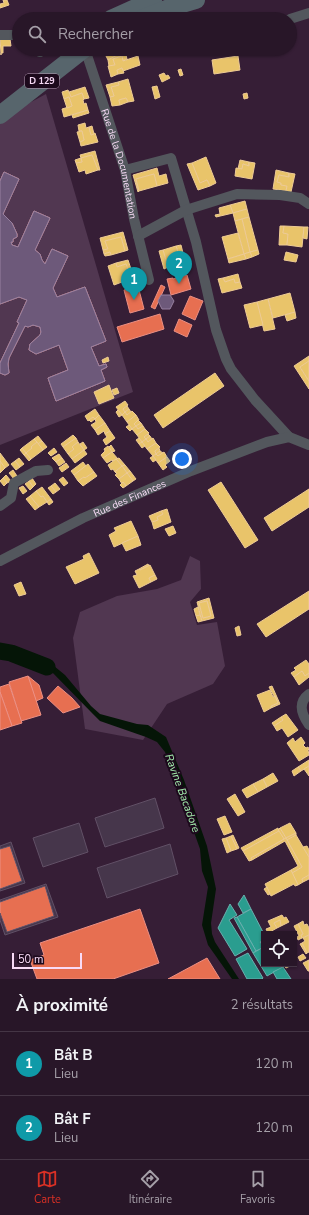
<!DOCTYPE html>
<html lang="fr">
<head>
<meta charset="utf-8">
<style>
	:root { --surface:#281628; --page:#301f30; --text:#f1f3f6; --muted:#a59fa8; --line:#443545; --accent:#d93025 }
	body { margin:0; font-family:"Nunito Sans",sans-serif; background:var(--page); color:var(--text) }
	.controls { position:absolute; right:12px; bottom:12px; display:grid; overflow:hidden; border-radius:0px; box-shadow:0 1px 3px #0004 }
	.controls button { width:36px; height:36px; display:grid; place-items:center; padding:0; border:0; border-bottom:1px solid var(--line); background:var(--surface); color:var(--text); font:20px sans-serif }
	.scale { position:absolute; left:12px; bottom:10px; width:70px; box-sizing:border-box; padding-left:4px; border:2px solid #f8dbf7; border-top:0; font-size:11px; line-height:14px; white-space:nowrap; color:#f8dbf7; -webkit-text-stroke:3px #1c091c; paint-order:stroke }
	.you { position:absolute; left:182px; top:459px; width:14px; height:14px; margin:-10px; border:3px solid #fff; border-radius:50%; background:#1a73e8; box-shadow:0 0 0 6px #1a73e833 }
	.badge { display:grid; place-items:center; width:26px; height:26px; border-radius:50%; background:var(--accent); color:#fff; font-size:13px; font-weight:700 }
	.pin { position:absolute; translate:-50% -33px; filter:drop-shadow(0 1px 2px #0008) }
	.pin::after { content:''; position:absolute; top:21px; width:14px; height:12px; background:inherit; clip-path:polygon(0 0,100% 0,50% 100%) }
	.list { margin:0; padding:0; list-style:none }
	h2 { display:flex; justify-content:space-between; align-items:center; height:52px; margin:0; padding:0 16px; font-size:17px }
	h2 small { font-size:13px; font-weight:400; color:var(--muted) }
	.list li { display:grid; grid-template-columns:26px 1fr auto; gap:12px; align-items:center; box-sizing:border-box; height:64px; padding:0 16px; border-top:1px solid var(--line) }
	.list b { display:block; font-size:15px; white-space:nowrap }
	.list p { margin:0; font-size:13px; white-space:nowrap; color:var(--muted) }
	.list em { font-size:13px; font-style:normal; color:var(--muted) }
	.icon { flex:none; width:22px; height:22px; fill:none; stroke:currentColor; stroke-width:2; stroke-linecap:round; stroke-linejoin:round }
	.map { position:relative; flex:none; width:309px; height:979px; overflow:hidden }
	.search { position:absolute; background:var(--surface); box-shadow:0 1px 3px #0004; left:12px; right:12px; top:12px; height:44px; display:flex; align-items:center; gap:10px; box-sizing:border-box; padding:0 14px; border-radius:22px; color:var(--muted); font-size:15px }
	.sheet { height:180px; background:var(--surface) }
	nav { display:flex; justify-content:space-around; align-items:center; box-sizing:border-box; height:56px; border-top:1px solid var(--line); background:var(--surface); font-size:11px; color:var(--muted) }
	nav a { display:grid; justify-items:center; gap:2px }
	nav .on { color:var(--accent) }
	.map>svg:first-child { display:block }
	.green { fill:#513751 }
	.water { fill:#051507 }
	.homes { fill:#e9c46a; stroke:#eecb94; fill-rule:evenodd }
	.shops { fill:#e76f51; stroke:#ec8f83; fill-rule:evenodd }
	.offices { fill:#6d597a; stroke:#9780a0 }
	.schools { fill:#2a9d8f; stroke:#68b0ae }
	.lines { fill:none; stroke-linecap:round; stroke-linejoin:round }
	.river { stroke:#051507; stroke-width:17 }
	.building { fill:#46364b; stroke:#615066 }
	.street { stroke:#53575d; stroke-width:10 }
	.highway { stroke:#57656c; stroke-width:18 }
	.labels { text-anchor:middle; stroke-width:4; stroke-linejoin:round; paint-order:stroke }
	.shield { fill:#1c091c; stroke:#b69cb5; stroke-width:1 }
	.shield-label { font-size:9px; font-weight:bold; fill:#f8dbf7 }
	.street-label { font-size:10px; fill:#f8dbf7; stroke:#1c091c }
	.water-label { font-size:11px; font-style:italic; fill:#a7f4b0; stroke:#1c091c }
</style>
</head>
<body>
<div class="map">
<svg width="309" height="979" viewBox="0 0 309 979">
	<rect width="100%" height="100%" fill="#361e36"/>
	<g class="green">
		<polygon points="46,94 133,392 0,445 0,124 18,109"/>
		<polygon points="190,556 200,561 201,589 190,602 197,625 217,622 225,666 213,684 167,704 143,740 85,729 73,638 80,612 117,596 157,589 181,580"/>
	</g>
	<polygon class="water" points="0,645 7,645 26,651 43,657 65,675 91,706 100,714 137,724 148,725 166,737 184,780 207,846 211,865 216,889 211,923 212,934 215,942 239,979 232,979 208,945 202,925 208,887 202,871 200,849 172,770 165,752 157,742 146,737 100,721 91,712 50,670 11,654 0,652"/>
	<g class="homes">
		<polygon points="3,0 7,0 9,5 0,8 0,4 4,3"/>
		<polygon points="0,36 10,39 11,46 3,46 3,53 1,53 1,55"/>
		<polygon points="119,50 121,53 108,60 106,56 109,53"/>
		<polygon points="121,53 126,55 127,59 123,61 122,56 113,59 115,65 109,66 108,60"/>
		<polygon points="122,56 123,61 138,56 140,65 123,71 122,68 117,70 118,74 111,77 108,66 115,65 113,59"/>
		<polygon points="238,56 240,70 214,74 212,60"/>
		<polygon points="122,68 124,73 118,74 117,70"/>
		<polygon points="181,69 183,75 180,76 178,70"/>
		<polygon points="164,73 166,76 168,75 170,78 162,82 159,75"/>
		<polygon points="128,79 134,101 128,102 126,98 119,100 120,105 112,106 110,97 114,96 111,87 119,85 118,82"/>
		<polygon points="118,82 119,85 111,87 114,96 110,97 106,85"/>
		<polygon points="157,86 160,97 155,99 152,87"/>
		<polygon points="85,87 89,98 84,99 82,93 71,97 69,92"/>
		<polygon points="68,90 71,97 82,93 84,99 83,100 84,104 86,103 88,110 64,117 62,109 72,106 69,97 64,99 62,92"/>
		<polygon points="247,93 248,98 244,99 243,94"/>
		<polygon points="69,97 72,106 67,108 64,99"/>
		<polygon points="126,98 128,102 120,105 119,100"/>
		<polygon points="88,110 89,113 73,118 72,115"/>
		<polygon points="85,123 86,128 89,127 91,135 95,133 98,142 81,146 80,142 84,140 82,131 79,131 78,125"/>
		<polygon points="92,126 94,134 91,135 89,127"/>
		<polygon points="82,131 84,140 80,142 77,132"/>
		<polygon points="95,151 100,170 98,170 92,155 81,158 80,155"/>
		<polygon points="92,155 98,170 86,174 85,170 79,172 76,163 82,162 81,158"/>
		<polygon points="206,157 216,183 210,186 207,180 200,183 192,163"/>
		<polygon points="81,158 82,162 76,163 75,160"/>
		<polygon points="240,160 249,162 249,166 243,164 242,169 238,169"/>
		<polygon points="249,162 255,163 252,179 235,176 236,168 242,169 243,164 249,166"/>
		<polygon points="192,163 200,183 207,180 210,186 198,190 187,164"/>
		<polygon points="157,168 159,176 166,174 168,183 157,186 154,174 136,179 139,191 138,192 133,175"/>
		<polygon points="276,170 289,173 289,177 279,175 277,182 281,183 281,185 287,186 286,191 273,189"/>
		<polygon points="289,173 295,174 291,192 286,191 287,186 281,185 281,183 277,182 279,175 289,177"/>
		<polygon points="154,174 157,186 139,191 136,179"/>
		<polygon points="245,201 247,209 233,213 230,205"/>
		<polygon points="230,205 233,213 216,217 215,215 220,214 219,208"/>
		<polygon points="247,209 249,217 235,221 233,213"/>
		<polygon points="249,217 258,250 250,252 242,219"/>
		<polygon points="242,219 250,252 244,254 235,221"/>
		<polygon points="280,226 284,226 283,233 288,234 287,245 279,245"/>
		<polygon points="284,226 304,227 302,247 287,245 288,234 283,233"/>
		<polygon points="304,227 308,227 307,239 303,238"/>
		<polygon points="123,232 128,250 125,251 121,237 105,241 108,249 103,250 100,238"/>
		<polygon points="238,233 244,254 228,259 222,237"/>
		<polygon points="121,237 125,251 111,255 110,252 104,254 103,250 108,249 105,241"/>
		<polygon points="181,245 184,257 180,258 176,246"/>
		<polygon points="176,246 180,258 184,257 186,262 168,267 163,250"/>
		<polygon points="163,250 168,267 164,269 159,251"/>
		<polygon points="258,250 259,254 252,257 250,252"/>
		<polygon points="110,252 111,255 105,256 104,254"/>
		<polygon points="250,252 252,257 246,259 244,254"/>
		<polygon points="286,252 298,255 296,262 284,260"/>
		<polygon points="244,254 246,259 229,263 228,259"/>
		<polygon points="128,260 132,272 129,272 126,264 117,267 116,263"/>
		<polygon points="116,263 117,267 126,264 129,272 132,272 133,278 114,285 108,266"/>
		<polygon points="238,274 240,282 235,283 234,279 225,282 223,278"/>
		<polygon points="223,278 225,282 234,279 235,283 240,282 242,288 222,293 218,279"/>
		<polygon points="290,293 295,312 273,318 268,299"/>
		<polygon points="268,299 275,329 264,331 257,302"/>
		<polygon points="257,302 263,325 250,328 244,305"/>
		<polygon points="295,312 296,318 287,321 285,315"/>
		<polygon points="309,356 309,361 300,367 309,381 309,389 294,366"/>
		<polygon points="108,357 109,361 103,363 102,360"/>
		<polygon points="309,361 309,381 300,367"/>
		<polygon points="215,373 224,386 163,428 154,415"/>
		<polygon points="109,385 114,398 99,404 94,392"/>
		<polygon points="117,388 119,393 114,395 112,390"/>
		<polygon points="125,401 128,405 123,409 125,412 122,415 116,407"/>
		<polygon points="127,406 129,409 125,412 123,409"/>
		<polygon points="95,409 99,415 95,419 93,417 88,421 85,416"/>
		<polygon points="129,409 131,412 127,415 125,412"/>
		<polygon points="118,410 122,415 119,417 116,412"/>
		<polygon points="132,411 136,415 127,422 122,415 125,412 127,415"/>
		<polygon points="99,415 105,423 95,430 91,425 96,422 95,419"/>
		<polygon points="136,415 139,420 134,424 136,426 132,429 127,422"/>
		<polygon points="93,417 95,419 91,422 89,420"/>
		<polygon points="138,420 141,423 136,426 134,424"/>
		<polygon points="105,423 110,431 105,434 104,431 98,435 95,430"/>
		<polygon points="141,423 143,426 138,429 136,426"/>
		<polygon points="129,425 132,429 130,431 126,427"/>
		<polygon points="136,426 138,429 143,426 145,429 137,435 132,429"/>
		<polygon points="145,429 149,433 144,437 146,439 142,442 137,435"/>
		<polygon points="110,431 115,438 106,445 103,440 107,437 105,434"/>
		<polygon points="148,434 150,436 146,439 144,437"/>
		<polygon points="73,435 76,438 63,447 61,444"/>
		<polygon points="38,436 42,441 38,444 34,439"/>
		<polygon points="150,436 152,439 148,442 146,439"/>
		<polygon points="76,438 78,442 72,447 74,449 68,454 63,447"/>
		<polygon points="139,438 142,442 139,444 136,440"/>
		<polygon points="153,438 156,443 147,449 142,442 146,439 148,442"/>
		<polygon points="34,439 37,442 31,447 32,448 26,453 22,448"/>
		<polygon points="42,441 47,447 43,450 38,444"/>
		<polygon points="37,442 43,450 31,459 26,453 32,448 31,447"/>
		<polygon points="78,442 84,450 72,459 68,454 74,449 72,447"/>
		<polygon points="83,442 87,448 84,450 80,444"/>
		<polygon points="142,442 145,446 142,448 139,444"/>
		<polygon points="156,443 160,447 155,451 156,454 153,456 147,449"/>
		<polygon points="111,445 115,451 112,452 109,447"/>
		<polygon points="108,446 112,452 103,458 101,455 105,451 104,449"/>
		<polygon points="22,448 26,453 24,455 20,450"/>
		<polygon points="54,448 57,452 51,456 48,453"/>
		<polygon points="159,448 160,451 156,454 155,451"/>
		<polygon points="84,450 87,454 75,463 72,459"/>
		<polygon points="160,451 163,453 158,456 156,454"/>
		<polygon points="112,452 118,459 113,461 112,460 107,463 103,458"/>
		<polygon points="164,452 167,457 158,463 153,456 156,454 158,456"/>
		<polygon points="0,453 9,465 5,468 0,461"/>
		<polygon points="26,453 31,459 29,461 24,455"/>
		<polygon points="59,454 62,458 56,462 52,458"/>
		<polygon points="153,456 156,460 153,462 150,458"/>
		<polygon points="167,457 170,461 165,465 167,467 163,470 158,463"/>
		<polygon points="19,458 24,464 20,467 15,461"/>
		<polygon points="62,458 65,462 59,466 56,462"/>
		<polygon points="119,458 125,465 122,466 116,459"/>
		<polygon points="116,459 122,466 115,472 113,469 111,470 108,465"/>
		<polygon points="0,461 5,468 0,473"/>
		<polygon points="15,461 20,467 16,470 11,464"/>
		<polygon points="83,462 86,466 74,475 71,471"/>
		<polygon points="66,463 69,467 62,472 59,468"/>
		<polygon points="88,464 94,472 85,478 84,477 78,481 74,475"/>
		<polygon points="125,465 130,471 127,473 122,466"/>
		<polygon points="122,466 127,473 119,479 115,475 117,474 115,472"/>
		<polygon points="13,470 17,476 14,479 9,473"/>
		<polygon points="130,471 136,479 133,481 127,473"/>
		<polygon points="94,472 97,476 83,486 78,481 84,477 85,478"/>
		<polygon points="127,473 133,481 126,486 123,482 122,484 119,479"/>
		<polygon points="6,475 11,481 7,483 3,478"/>
		<polygon points="63,477 68,483 64,486 59,480"/>
		<polygon points="3,478 7,483 4,486 0,481"/>
		<polygon points="32,478 36,484 33,487 29,481"/>
		<polygon points="29,481 33,487 30,490 25,484"/>
		<polygon points="123,482 126,486 123,488 120,485"/>
		<polygon points="221,482 258,540 245,548 208,490"/>
		<polygon points="55,483 60,489 56,492 51,486"/>
		<polygon points="23,486 27,491 23,494 19,488"/>
		<polygon points="51,486 56,492 53,494 48,488"/>
		<polygon points="42,487 51,499 47,502 43,496 41,497 36,491"/>
		<polygon points="309,489 309,507 272,531 264,518"/>
		<polygon points="36,491 41,497 43,496 47,502 39,507 30,496"/>
		<polygon points="30,496 39,507 35,510 26,499"/>
		<polygon points="51,499 53,502 49,505 47,502"/>
		<polygon points="167,509 171,522 154,529 152,522 158,520 157,517 163,514 161,511"/>
		<polygon points="161,511 163,514 157,517 158,520 152,522 149,516"/>
		<polygon points="131,521 138,536 114,547 109,535 116,531 114,528"/>
		<polygon points="173,526 176,533 169,536 165,529"/>
		<polygon points="138,536 141,545 126,551 122,543"/>
		<polygon points="89,553 99,573 75,584 66,567 84,559 83,556"/>
		<polygon points="148,564 149,566 140,570 139,569"/>
		<polygon points="150,565 155,575 149,578 151,582 139,588 133,576 137,575 135,571 139,569 140,570"/>
		<polygon points="155,575 157,579 151,582 149,578"/>
		<polygon points="21,582 26,594 19,596 14,585"/>
		<polygon points="309,591 309,609 266,637 257,624"/>
		<path d="M209 598 214 618 202 621 197 602ZM207 601 211 616 203 618 199 603Z"/>
		<polygon points="207,601 211,616 203,618 199,603"/>
		<polygon points="198,607 200,615 196,616 194,609"/>
		<polygon points="200,615 202,621 198,622 196,616"/>
		<polygon points="239,626 241,635 237,636 235,628"/>
		<polygon points="306,660 309,664 309,674 305,676 302,671 294,677 291,673 296,670 294,668"/>
		<polygon points="302,671 305,676 309,673 309,677 299,685 294,677"/>
		<polygon points="272,686 280,704 271,708 271,706 278,703 269,687"/>
		<polygon points="270,690 273,697 275,696 278,703 271,706 271,708 264,712 257,695"/>
		<polygon points="286,714 298,730 288,737 282,728 277,731 274,726 283,720 281,717"/>
		<polygon points="281,717 283,720 274,726 272,723"/>
		<polygon points="301,737 305,743 303,745 306,748 308,747 309,749 308,750 309,755 299,761 287,743 293,738 295,742"/>
		<polygon points="309,760 309,766 301,771 298,767"/>
		<polygon points="309,766 309,776 304,769"/>
		<polygon points="298,767 301,771 294,776 292,771"/>
		<polygon points="273,773 278,781 267,787 263,779"/>
		<polygon points="263,779 267,787 258,792 253,784"/>
		<polygon points="253,784 258,792 247,798 242,790"/>
		<polygon points="235,794 245,812 238,816 227,799"/>
		<polygon points="225,816 232,832 224,835 217,819"/>
		<polygon points="290,823 296,833 286,838 280,828"/>
		<polygon points="278,828 279,831 243,851 241,848"/>
		<polygon points="280,828 286,838 284,839 278,830"/>
		<polygon points="279,831 284,839 251,858 252,860 249,861 243,851"/>
		<polygon points="296,833 296,835 287,840 286,838"/>
		<polygon points="233,835 239,848 237,849 231,836"/>
		<polygon points="296,835 309,857 309,875 302,879 303,882 298,885 292,873 302,867 287,840"/>
		<polygon points="231,836 237,849 231,851 226,838"/>
		<polygon points="226,838 231,851 227,853 222,839"/>
		<polygon points="286,838 302,867 292,873 291,870 298,866 285,841 252,860 251,858"/>
		<polygon points="307,846 309,850 309,857 303,847"/>
		<polygon points="291,870 298,885 295,886 294,884 271,896 265,884"/>
		<polygon points="309,875 309,879 303,882 302,879"/>
		<polygon points="267,887 270,894 268,895 264,889"/>
		<polygon points="282,915 284,918 286,917 289,922 281,926 280,920 274,923 277,928 268,933 266,929 271,927 268,921"/>
		<polygon points="280,920 281,926 277,928 274,923"/>
		<polygon points="303,921 304,925 307,924 309,928 309,935 302,938 301,935 303,934 298,924"/>
		<polygon points="298,924 303,934 301,935 302,938 298,940 297,937 299,936 294,926"/>
		<polygon points="309,935 309,952 307,953 302,943 305,941 303,938"/>
		<polygon points="302,943 307,953 306,954 300,944"/>
		<polygon points="303,954 306,958 300,961 298,957"/>
		<polygon points="309,960 309,971 308,971 303,963"/>
		<polygon points="283,964 291,964 292,965 286,968"/>
	</g>
	<g class="shops">
		<path d="M4 172 19 179 3 214 12 223 17 234V237L13 239V242H11L12 245 18 247 34 211 50 218 35 250 40 254 42 260 45 264 52 249 68 256 53 288 57 297 85 287 106 341 91 347 99 366 106 364 107 367 101 370 105 381 56 401 48 378 68 370 59 345 36 354 29 350 30 344 40 335 41 332 40 327 33 325 28 327 25 326 9 358 8 364 9 373 5 375 0 373V363L19 323 17 322 27 300 19 297 0 304V281L1 282 7 269 0 266V181ZM43 309 54 338 48 340 43 327 38 320Z"/>
		<polygon points="187,275 191,289 171,295 167,279 173,278 173,279"/>
		<polygon points="161,285 165,287 155,309 151,307"/>
		<polygon points="138,286 144,309 130,313 124,290"/>
		<polygon points="190,296 203,301 195,320 182,314"/>
		<polygon points="160,314 164,329 122,342 117,327"/>
		<polygon points="179,319 192,325 187,337 174,331"/>
		<polygon points="28,676 39,685 43,698 36,701"/>
		<polygon points="28,676 41,715 21,721 9,682"/>
		<polygon points="9,684 22,723 12,726 0,692 0,687"/>
		<polygon points="58,686 72,698 80,707 63,713 47,698"/>
		<polygon points="0,692 12,726 0,730"/>
		<polygon points="10,846 22,881 0,889 0,849"/>
		<polygon points="45,886 54,916 7,932 0,913 0,902"/>
		<polygon points="140,909 159,963 113,979 37,979 30,960 44,955 40,943"/>
		<polygon points="207,958 220,979 168,979"/>
	</g>
	<g class="offices">
		<polygon points="4,172 19,179 3,214 12,223 17,234 17,237 13,239 13,242 11,242 12,245 18,247 34,211 50,218 35,250 40,254 42,260 45,264 52,249 68,256 53,288 57,297 85,287 106,341 91,347 99,366 106,364 107,367 101,370 105,381 56,401 48,378 68,370 59,345 36,354 29,350 30,344 40,335 41,332 40,327 33,325 28,327 25,326 9,358 8,364 9,373 5,375 0,373 0,363 19,323 17,322 27,300 19,297 0,304 0,181"/>
		<polygon points="161,295 170,295 174,301 170,309 162,309 158,301"/>
	</g>
	<g class="schools">
		<polygon points="244,895 251,909 243,913 238,904"/>
		<polygon points="230,904 237,915 229,920 247,949 235,956 218,928"/>
		<polygon points="251,909 264,934 264,940 260,942 264,947 256,951 237,917"/>
		<polygon points="237,917 256,951 253,953 234,918"/>
		<polygon points="264,947 264,964 281,964 283,967 267,976 253,953"/>
		<polygon points="248,953 263,978 262,979 247,979 236,959"/>
		<polygon points="283,967 291,979 277,979 273,972"/>
	</g>
	<g class="lines">
		<polyline class="river" points="0,651 11,653 47,667"/>
	</g>
	<g class="building">
		<polygon points="155,798 164,828 105,847 95,818"/>
		<polygon points="79,823 88,852 43,867 33,838"/>
		<polygon points="11,842 25,883 0,891 0,889 22,881 10,846 0,849 0,846"/>
		<polygon points="170,844 178,874 107,898 97,868"/>
		<polygon points="46,884 58,917 5,935 0,920 0,913 7,932 54,916 45,886 0,902 0,900"/>
	</g>
	<g class="lines">
		<g class="street">
			<polyline points="290,19 309,13"/>
			<polyline points="0,35 19,35"/>
			<polyline points="38,49 40,52"/>
			<path id="s1" d="M85 49 125 170 134 219 149 280"/>
			<polyline points="125,170 171,158 196,242 216,330 226,359 231,369 238,378 255,400 289,437"/>
			<polyline points="138,236 186,210 237,194 280,195 300,198 309,204"/>
			<polyline points="0,506 11,498 14,483 36,471 48,470"/>
			<path id="s2" d="M0 561 83 518 191 471 267 442 289 437 309 445"/>
			<path d="M309 694C297 703 302 715 309 725"/>
		</g>
		<g class="highway">
			<polyline points="111,19 153,0"/>
			<polyline points="141,19 166,9 196,0"/>
			<polyline points="0,115 84,49"/>
		</g>
	</g>
	<g class="labels">
		<rect class="shield" x="25" y="74" width="34" height="14" rx="3"/>
		<g class="shield-label">
			<text x="42" y="84">D 129</text>
		</g>
		<g class="street-label">
			<text dy="4" stroke="none"><textPath href="#s1" startOffset="120">Rue de la Documentation</textPath></text>
			<text dy="4" stroke="none"><textPath href="#s2" startOffset="144">Rue des Finances</textPath></text>
		</g>
		<g class="water-label">
			<text transform="translate(183 793) rotate(70)" y="4">Ravine Bacadore</text>
		</g>
	</g>
</svg>
<div class="controls">
<button><svg class="icon" aria-label="locate" viewBox="0 0 24 24"><circle cx="12" cy="12" r="6"/><path d="M12 2v4M12 18v4M2 12h4M18 12h4"/></svg></button>
</div>
<div class="scale">50 m</div>
<div class="you"></div>
<div class="pin badge" style="left:134px;top:300px;background:#0f9aa8">1</div>
<div class="pin badge" style="left:179px;top:284px;background:#0f9aa8">2</div>
<div class="search"><svg class="icon" aria-label="search" viewBox="0 0 24 24"><circle cx="10" cy="10" r="6"/><path d="M15 15l6 6"/></svg>Rechercher</div>
</div>
<section class="sheet">
<h2>À proximité<small>2 résultats</small></h2>
<ul class="list">
<li><span class="badge" style="background:#0f9aa8">1</span><div><b>Bât B</b><p>Lieu</p></div><em>120 m</em></li>
<li><span class="badge" style="background:#0f9aa8">2</span><div><b>Bât F</b><p>Lieu</p></div><em>120 m</em></li>
</ul>
</section>
<nav>
<a class="on"><svg class="icon" aria-label="map" viewBox="0 0 24 24"><path d="M3 6l6-2 6 2 6-2v14l-6 2-6-2-6 2zM9 4v14M15 6v14"/></svg>Carte</a>
<a><svg class="icon" aria-label="directions" viewBox="0 0 24 24"><path d="M12 3l9 9-9 9-9-9zM9 14v-3h6M13 9l2 2-2 2"/></svg>Itinéraire</a>
<a><svg class="icon" aria-label="saved" viewBox="0 0 24 24"><path d="M7 4h10v16l-5-4-5 4z"/></svg>Favoris</a>
</nav>
</body>
</html>
